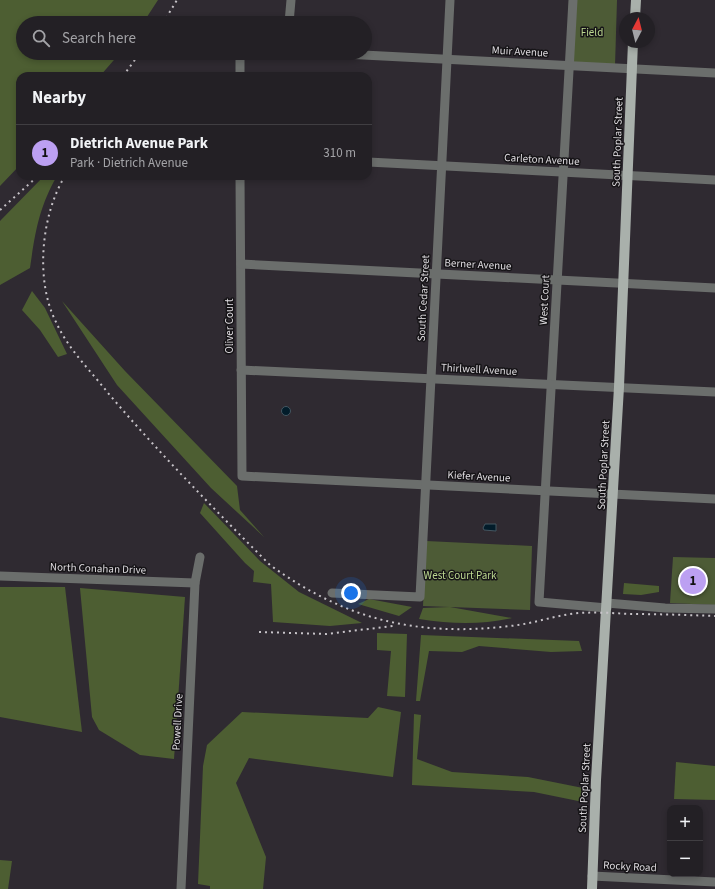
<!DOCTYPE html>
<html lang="en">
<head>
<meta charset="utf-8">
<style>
	:root { --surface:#232025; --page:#2f2d32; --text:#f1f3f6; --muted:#a3a3a7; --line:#403e42; --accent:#bca0f2 }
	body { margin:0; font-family:"Source Sans 3",sans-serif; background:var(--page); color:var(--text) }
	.controls { position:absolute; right:12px; bottom:12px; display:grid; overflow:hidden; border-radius:8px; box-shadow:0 2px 6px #0003 }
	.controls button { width:36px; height:36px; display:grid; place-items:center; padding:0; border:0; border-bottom:1px solid var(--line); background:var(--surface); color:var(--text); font:20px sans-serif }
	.compass { position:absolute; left:619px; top:12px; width:36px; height:36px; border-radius:50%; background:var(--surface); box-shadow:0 2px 6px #0003; rotate:7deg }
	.you { position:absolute; left:351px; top:593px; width:14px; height:14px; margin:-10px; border:3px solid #fff; border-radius:50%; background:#1a73e8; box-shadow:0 0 0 6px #1a73e833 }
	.badge { display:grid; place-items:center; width:26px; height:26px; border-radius:50%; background:var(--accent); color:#111; font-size:13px; font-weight:700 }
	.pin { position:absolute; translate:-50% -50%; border:2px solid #fff; box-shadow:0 1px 4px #0006 }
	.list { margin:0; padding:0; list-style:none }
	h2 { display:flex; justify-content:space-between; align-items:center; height:52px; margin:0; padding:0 16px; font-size:17px }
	h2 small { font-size:13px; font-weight:400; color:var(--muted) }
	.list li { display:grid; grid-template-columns:26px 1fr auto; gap:12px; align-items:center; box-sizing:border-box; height:56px; padding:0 16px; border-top:1px solid var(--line) }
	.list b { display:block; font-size:15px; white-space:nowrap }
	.list p { margin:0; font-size:13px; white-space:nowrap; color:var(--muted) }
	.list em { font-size:13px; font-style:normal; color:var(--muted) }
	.icon { flex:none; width:22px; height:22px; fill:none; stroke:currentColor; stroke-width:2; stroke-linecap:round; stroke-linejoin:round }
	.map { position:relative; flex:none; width:715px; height:889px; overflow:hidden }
	.search { position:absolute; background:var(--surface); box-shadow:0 2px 6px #0003; left:16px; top:16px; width:356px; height:44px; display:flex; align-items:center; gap:10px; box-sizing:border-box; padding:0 14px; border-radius:22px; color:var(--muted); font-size:15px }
	.panel { position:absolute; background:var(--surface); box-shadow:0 2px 6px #0003; left:16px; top:72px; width:356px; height:108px; border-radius:12px }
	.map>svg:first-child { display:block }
	.green { fill:#4d5b36 }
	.forest { fill:#4d5e32 }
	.water { fill:#021c2a; stroke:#445661 }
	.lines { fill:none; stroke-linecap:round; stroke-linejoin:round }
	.minor { stroke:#6b6e6c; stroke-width:9 }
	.major { stroke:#a9b0ab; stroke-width:10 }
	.rail { stroke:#c8c4c9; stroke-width:2; stroke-dasharray:2 4; stroke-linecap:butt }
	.labels { text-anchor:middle; stroke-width:3; stroke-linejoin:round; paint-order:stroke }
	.park-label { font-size:11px; fill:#bcd890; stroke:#161417 }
	.street-label { font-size:11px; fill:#dfdce0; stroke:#161417 }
</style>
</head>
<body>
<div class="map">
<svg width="715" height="889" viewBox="0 0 715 889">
	<rect width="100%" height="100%" fill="#2f2a31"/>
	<g class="green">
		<polygon points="569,0 617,0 615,66 566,63"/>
		<polygon points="426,541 532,546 530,610 423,606"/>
		<polygon points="673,557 715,558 715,605 670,603"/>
	</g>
	<g class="forest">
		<polygon points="0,0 158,0 143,23 23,23 23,53 120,53 100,76 20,76 20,165 0,186"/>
		<path d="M44 176H57C39 207 35 233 30 268L0 285V221Z"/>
		<polygon points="32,291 45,308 67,354 58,357 40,330 22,310"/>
		<polygon points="62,301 125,371 237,486 240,510 264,537 211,488 117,385"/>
		<polygon points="204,503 260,561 299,592 362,623 330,626 273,622 271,584 253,582 254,571 245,563 200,513"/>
		<polygon points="624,583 659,586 659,592 641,595 623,594"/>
		<polygon points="0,587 65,587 82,732 0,717"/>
		<polygon points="80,588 185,597 174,759 140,755 99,730 92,717"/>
		<polygon points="369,599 412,607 399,616 358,604"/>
		<path d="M450 607 512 618C480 625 452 624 419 619L423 608Z"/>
		<polygon points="377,633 407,634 405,697 387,696 391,651 377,650"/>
		<polygon points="421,635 579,641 582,651 551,652 479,646 462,652 429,651 420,701 416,701"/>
		<polygon points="378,707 401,712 393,777 249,758 236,783 266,857 263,889 210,889 210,886 198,884 203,766 207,745 242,712 368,718"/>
		<polygon points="414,714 421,715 417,759 452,772 528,777 583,788 583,802 534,792 412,785"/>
		<polygon points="676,762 715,766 715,800 674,799"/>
		<polygon points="0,860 12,861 8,889 0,889"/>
	</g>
	<g class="water">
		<circle cx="286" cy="411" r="4.5"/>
		<polygon points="485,524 496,524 496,531 484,530 483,528"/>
	</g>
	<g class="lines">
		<g class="minor">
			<polyline points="573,0 539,602 607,608"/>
			<polyline points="289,23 291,0"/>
			<polyline points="240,53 240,76"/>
			<polyline points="324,53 715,73"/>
			<polyline points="368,162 715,180"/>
			<polyline points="240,176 242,476 715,499"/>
			<polyline points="241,264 715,288"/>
			<polyline points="241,370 715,392"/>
			<polyline points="0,576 195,583"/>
			<polyline points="332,593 420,597 450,0"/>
			<polyline points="607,603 665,608 715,609"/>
			<polyline points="592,876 715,882"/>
			<polyline points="181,889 195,583 200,557"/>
		</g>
		<g class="major">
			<polyline points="635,18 636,0"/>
			<polyline points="592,889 596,780 619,387 633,42"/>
		</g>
		<g class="rail">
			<polyline points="163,23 177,0"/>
			<polyline points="123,76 140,53"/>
			<path d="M65 176C41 215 35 281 56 322 68 349 90 370 108 393 159 453 214 509 270 565 346 620 417 637 510 626 533 624 555 615 579 613 596 612 613 613 630 614 658 614 687 615 715 616"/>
			<polyline points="0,210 38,176"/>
			<polyline points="259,632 326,634 393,626"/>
		</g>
	</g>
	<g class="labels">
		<g class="park-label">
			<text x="592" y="36">Field</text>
			<text x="460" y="579">West Court Park</text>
		</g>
		<g class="street-label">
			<text transform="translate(520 51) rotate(3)" y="4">Muir Avenue</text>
			<text transform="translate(617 142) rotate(-88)" y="4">South Poplar Street</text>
			<text transform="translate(542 159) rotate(3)" y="4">Carleton Avenue</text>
			<text transform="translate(478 264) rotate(3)" y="4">Berner Avenue</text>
			<text transform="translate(423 298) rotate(-87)" y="4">South Cedar Street</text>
			<text transform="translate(544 300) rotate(-87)" y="4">West Court</text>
			<text transform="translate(229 326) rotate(-90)" y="4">Oliver Court</text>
			<text transform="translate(479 369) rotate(3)" y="4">Thirlwell Avenue</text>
			<text transform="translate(603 465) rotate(-87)" y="4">South Poplar Street</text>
			<text transform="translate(479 476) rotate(3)" y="4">Kiefer Avenue</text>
			<text transform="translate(98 568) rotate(2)" y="4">North Conahan Drive</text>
			<text transform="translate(177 722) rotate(-87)" y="4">Powell Drive</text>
			<text transform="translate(584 788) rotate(-87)" y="4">South Poplar Street</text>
			<text transform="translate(630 866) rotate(3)" y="4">Rocky Road</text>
		</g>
	</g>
</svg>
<div class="controls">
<button>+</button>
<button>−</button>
</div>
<svg class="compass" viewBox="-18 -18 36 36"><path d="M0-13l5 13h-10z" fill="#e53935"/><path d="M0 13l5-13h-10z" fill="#a3a3a7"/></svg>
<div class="you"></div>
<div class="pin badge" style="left:693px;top:581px">1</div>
<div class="search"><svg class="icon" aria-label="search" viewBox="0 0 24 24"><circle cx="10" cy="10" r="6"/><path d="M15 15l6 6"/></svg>Search here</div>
<section class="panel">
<h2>Nearby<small></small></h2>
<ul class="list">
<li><span class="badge">1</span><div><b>Dietrich Avenue Park</b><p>Park · Dietrich Avenue</p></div><em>310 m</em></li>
</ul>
</section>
</div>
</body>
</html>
